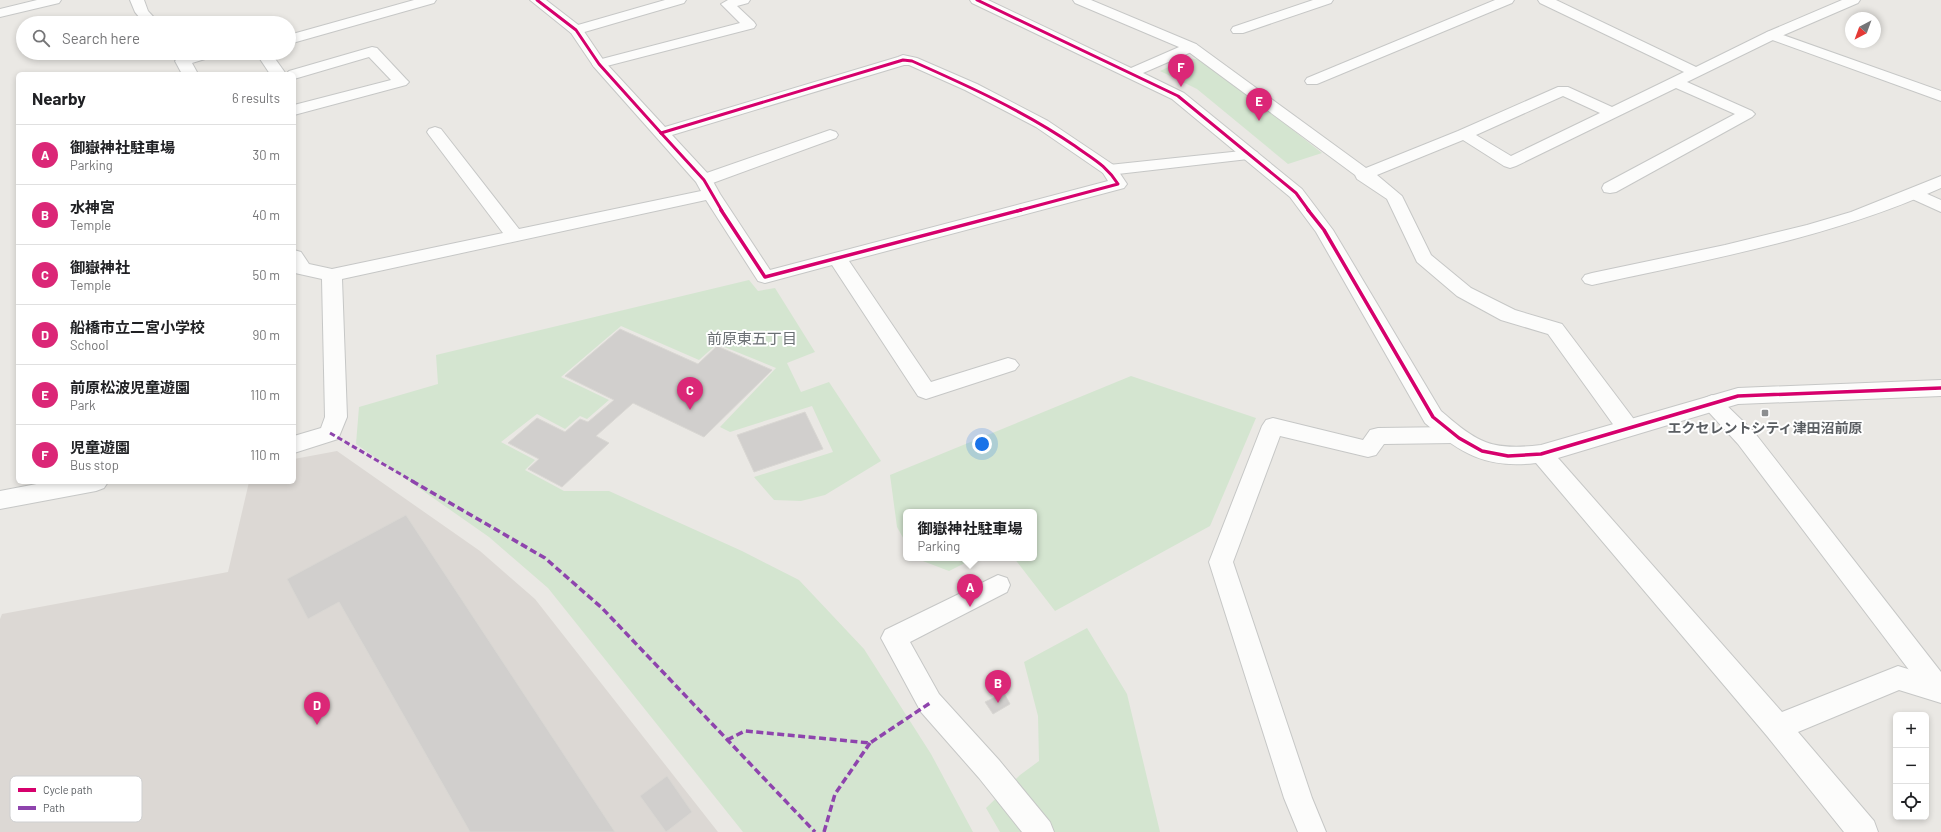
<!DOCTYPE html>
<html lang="en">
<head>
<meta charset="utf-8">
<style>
	:root { --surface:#fff; --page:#f2f2f2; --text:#202124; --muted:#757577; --line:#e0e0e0; --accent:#db2777 }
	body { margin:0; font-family:Barlow,"Noto Sans JP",sans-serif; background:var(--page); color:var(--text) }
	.controls { position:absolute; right:12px; bottom:12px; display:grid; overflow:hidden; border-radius:6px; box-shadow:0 2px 6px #0003 }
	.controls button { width:36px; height:36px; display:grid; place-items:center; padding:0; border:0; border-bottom:1px solid var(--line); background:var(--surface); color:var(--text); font:20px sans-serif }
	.compass { position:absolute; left:1845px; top:12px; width:36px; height:36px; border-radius:50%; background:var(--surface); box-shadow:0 2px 6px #0003; rotate:221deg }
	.you { position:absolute; left:982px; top:444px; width:14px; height:14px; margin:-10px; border:3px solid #fff; border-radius:50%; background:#1a73e8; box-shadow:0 0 0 6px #1a73e833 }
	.badge { display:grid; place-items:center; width:26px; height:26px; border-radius:50%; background:var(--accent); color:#fff; font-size:13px; font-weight:700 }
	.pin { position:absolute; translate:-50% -33px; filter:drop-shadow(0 1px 2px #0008) }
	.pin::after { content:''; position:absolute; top:21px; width:14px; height:12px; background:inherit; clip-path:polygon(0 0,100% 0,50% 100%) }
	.popup { position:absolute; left:903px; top:509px; width:134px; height:52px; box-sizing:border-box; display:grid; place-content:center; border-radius:6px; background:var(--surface); filter:drop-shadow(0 1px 3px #0005); font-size:13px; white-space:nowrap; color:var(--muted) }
	.popup b { font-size:15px; color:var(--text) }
	.popup::after { content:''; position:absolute; left:50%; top:100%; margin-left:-8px; border:8px solid transparent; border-top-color:var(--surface) }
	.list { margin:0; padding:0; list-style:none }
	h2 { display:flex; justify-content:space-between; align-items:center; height:52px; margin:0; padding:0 16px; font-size:17px }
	h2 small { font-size:13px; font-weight:400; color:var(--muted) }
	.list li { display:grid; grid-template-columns:26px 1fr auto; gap:12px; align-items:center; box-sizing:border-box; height:60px; padding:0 16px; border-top:1px solid var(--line) }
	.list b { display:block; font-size:15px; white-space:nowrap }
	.list p { margin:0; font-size:13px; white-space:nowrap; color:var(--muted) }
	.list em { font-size:13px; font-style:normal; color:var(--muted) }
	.icon { flex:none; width:22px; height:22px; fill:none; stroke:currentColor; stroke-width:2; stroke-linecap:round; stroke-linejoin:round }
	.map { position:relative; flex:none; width:1941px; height:832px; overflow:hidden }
	.search { position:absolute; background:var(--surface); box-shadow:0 2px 6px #0003; left:16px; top:16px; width:280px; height:44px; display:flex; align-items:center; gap:10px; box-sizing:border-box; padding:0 14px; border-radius:22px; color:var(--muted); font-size:15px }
	.panel { position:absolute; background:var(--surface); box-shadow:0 2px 6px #0003; left:16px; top:72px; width:280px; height:412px; border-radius:6px }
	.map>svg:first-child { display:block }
	.education { fill:#dcd8d4 }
	.green { fill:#d4e5d0 }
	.building { fill:#d1cfcd; stroke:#d9d7d3 }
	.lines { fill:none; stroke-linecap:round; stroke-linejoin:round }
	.lane-casing { stroke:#c6c7c6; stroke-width:2 }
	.street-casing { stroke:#c6c7c6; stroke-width:2 }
	.lane { fill:#fcfcfb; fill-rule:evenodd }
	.street { fill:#fcfcfb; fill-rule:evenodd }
	.quiet-far1 { stroke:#8e44ad; stroke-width:3; stroke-dasharray:5.5 3; stroke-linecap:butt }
	.quiet { stroke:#8e44ad; stroke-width:3.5; stroke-dasharray:7 3.5; stroke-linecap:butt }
	.cycleway-far1-casing { stroke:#fff; stroke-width:5 }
	.cycleway-casing { stroke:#fff; stroke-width:6 }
	.cycleway-far1 { stroke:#d6006c; stroke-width:3 }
	.cycleway { stroke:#d6006c; stroke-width:3.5 }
	.poi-dot { fill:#8c8e90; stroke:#fff; stroke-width:1.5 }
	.labels { text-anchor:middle; stroke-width:4; stroke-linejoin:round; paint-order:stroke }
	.poi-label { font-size:14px; font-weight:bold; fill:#5a5e62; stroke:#fff }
	.neighbourhood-label { font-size:15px; fill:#6b7074; stroke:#fff }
	.key { fill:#fff; stroke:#cecfd0; stroke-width:1 }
	.key-label { font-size:11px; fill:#5a5e62 }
</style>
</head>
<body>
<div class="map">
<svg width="1941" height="832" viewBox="0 0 1941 832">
	<rect width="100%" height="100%" fill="#eae8e4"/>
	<polygon class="education" points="337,451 480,551 535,599 718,832 0,832 0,619 2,614 228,572 249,482 294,482 294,459"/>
	<g class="green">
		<polygon points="1187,58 1204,60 1322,153 1288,164 1197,89 1160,71"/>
		<polygon points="749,280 758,291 775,288 815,352 787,363 801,392 829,382 881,461 825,495 801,501 774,500 754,477 833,452 812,406 730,432 720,427 776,368 717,344 699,360 621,326 561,377 609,400 587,419 580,416 565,429 537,414 501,442 535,460 525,470 564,491 609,491 742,551 799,580 864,649 931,754 973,832 743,832 548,588 489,537 356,444 359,407 438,384 436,355"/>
		<polygon points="1131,376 1256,418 1210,526 1055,611 1014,558 1034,558 1034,512 906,512 906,543 897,527 890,475"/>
		<polygon points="915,558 975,558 949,571"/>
		<polygon points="1087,628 1127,694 1160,832 1000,832 986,808 1020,775 1039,761 1038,716 1024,662"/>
	</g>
	<g class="building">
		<polygon points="620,329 698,364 717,346 772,370 704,437 633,403 596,436 609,443 562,487 528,469 539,459 508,443 537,418 565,432 580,419 588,422 614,400 565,376"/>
		<polygon points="805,412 823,449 754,472 737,435"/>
		<polygon points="406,515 615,832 470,832 339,602 308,619 287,579"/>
		<polygon points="1004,693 1010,704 993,714 985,702"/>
		<polygon points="667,776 692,812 666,832 640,796"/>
	</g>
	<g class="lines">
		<defs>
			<g id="lane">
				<polygon points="665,0 686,0 684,3 581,33 571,33 569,30 571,27"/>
				<polygon points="728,0 750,0 748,3 737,6 754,22 756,25 754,28 599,68 594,67 592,64 594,61 740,23 721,4"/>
				<path d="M1073 0H1091L1196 44 1366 168 1458 131 1558 87H1568L1612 107 1684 72 1540 3 1538 0H1556L1696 67 1767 32 1842 0H1860L1858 3 1777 38 1687 82 1752 111 1755 114 1752 117 1616 192 1610 193 1604 192 1602 188 1604 184 1735 114 1676 88 1516 166 1510 168 1504 166 1463 140 1377 175 1402 196 1431 255 1471 288 1515 310 1562 324 1636 422 1639 428 1636 434 1628 436 1620 434 1548 334 1501 320 1457 296 1417 262 1387 199 1357 179 1355 175 1186 50 1075 3ZM1563 96 1600 113 1511 156 1476 135Z"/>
				<polygon points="1313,0 1333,0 1331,3 1243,33 1233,33 1231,30 1233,27"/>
				<polygon points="1495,0 1514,0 1512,3 1317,84 1307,84 1305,81 1307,78"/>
				<polygon points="830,130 836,132 838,135 836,138 710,184 704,185 698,184 696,180 698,176"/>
				<polygon points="1251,150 1257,152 1259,155 1257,158 1109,175 1103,173 1101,170 1103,167 1109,165"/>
				<polygon points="1916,189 1941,200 1941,212 1910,198 1908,194 1910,190"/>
				<polygon points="1712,395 1719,398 1754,432 1941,672 1941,702 1931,699 1738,444 1705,408 1702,403 1705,398"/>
				<polygon points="1273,418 1363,440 1370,430 1378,428 1454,427 1462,429 1465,435 1462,441 1454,443 1384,444 1376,455 1368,457 1280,436 1233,562 1312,798 1326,832 1298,832 1284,798 1209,562 1262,426 1266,420"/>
				<polygon points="998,575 1007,578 1010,585 1007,592 910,642 939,694 999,760 1050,822 1054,832 1022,832 979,778 921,712 881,638 885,630"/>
			</g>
			<g id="street">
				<polygon points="37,0 61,0 59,3 0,17 0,9"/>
				<polygon points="130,0 144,0 148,11 159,23 144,23 135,12"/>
				<polygon points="414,0 436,0 434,3 289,44 289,35"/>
				<path d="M530 0H546L581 27 604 61 665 127 898 57 903 55 917 58 977 84 1048 121 1115 166 1127 184 1124 188 849 261 931 382 1008 358 1015 360 1019 365 1015 370 926 399 918 396 832 265 765 283 758 281 706 200 342 279 347 417 338 439 294 453V436L321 428 325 417 322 279 295 273 294 250 301 252 309 264 332 269 503 233 429 135 427 132 429 129 435 127 441 129 519 229 701 191 696 182 594 67 571 33ZM904 65H909L965 90 1036 127 1103 173 1108 181 770 270 720 194 710 176 672 135Z"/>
				<path d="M970 0H988L1131 68 1186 44H1196L1198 47 1196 50 1143 73 1184 93 1302 189 1333 230 1441 411C1478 443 1491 451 1541 445L1738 388 1941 380V396L1738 404 1558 458 1782 712 1898 666 1941 679V703L1899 690 1798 732 1874 821 1878 832H1844L1767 736 1536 463C1487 469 1461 454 1425 423L1316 232 1290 197 1172 99 972 3Z"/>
				<polygon points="1772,31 1941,91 1941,101 1767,38 1765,35 1767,32"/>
				<polygon points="372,47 377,48 406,79 409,82 406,85 294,115 294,105 391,80 369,57 294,79 294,74 286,74 289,71"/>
				<polygon points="194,53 217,53 215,56 192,63 198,74 182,74 175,61 178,58"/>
				<polygon points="256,53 271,53 286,74 270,74"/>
				<path d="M1941 176V188C1830 238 1711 259 1592 285L1585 283 1582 279 1585 275 1592 273 1725 245 1807 225 1851 212Z"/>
				<polygon points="47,482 108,482 104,488 96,491 0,509 0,491"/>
			</g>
		</defs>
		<use href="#lane" class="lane-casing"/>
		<use href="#street" class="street-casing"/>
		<use href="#lane" class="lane"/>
		<use href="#street" class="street"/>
		<polyline class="quiet-far1" points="330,433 414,482"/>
		<g class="quiet">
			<polyline points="412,481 545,558 602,608 815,832"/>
			<polyline points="727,740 745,731 870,743 930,703"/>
			<polyline points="824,832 835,794 870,743"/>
		</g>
		<defs>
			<g id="cycleway-far1">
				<polyline points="537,0 576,30 599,64 661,133"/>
				<polyline points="977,0 1178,96 1296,193 1309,211"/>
				<polyline points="661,133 704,180 722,211"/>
				<path d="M661 133 903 60 912 61C968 86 1024 111 1075 146 1093 159 1106 165 1118 184L1017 211"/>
			</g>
			<g id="cycleway">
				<polyline points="721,210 765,277 1021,210"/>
				<polyline points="1308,210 1324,230 1433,417 1459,438 1482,451 1508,456 1541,454 1738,396 1941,388"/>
			</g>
		</defs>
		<use href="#cycleway-far1" class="cycleway-far1-casing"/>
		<use href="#cycleway" class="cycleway-casing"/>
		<use href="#cycleway-far1" class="cycleway-far1"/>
		<use href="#cycleway" class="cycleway"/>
	</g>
	<rect class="poi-dot" x="1761" y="409" width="8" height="8" rx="2"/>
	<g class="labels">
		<g class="poi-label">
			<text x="1765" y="433">エクセレントシティ津田沼前原</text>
		</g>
		<g class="neighbourhood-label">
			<text x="752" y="344">前原東五丁目</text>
		</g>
	</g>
	<rect x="10" y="776" width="132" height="46" rx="6" class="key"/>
	<rect x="18" y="788" width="18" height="4" fill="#d6006c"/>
	<rect x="18" y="806" width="18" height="4" fill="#8e44ad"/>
	<g class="key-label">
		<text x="43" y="794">Cycle path</text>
		<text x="43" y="812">Path</text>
	</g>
</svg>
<div class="controls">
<button>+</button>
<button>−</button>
<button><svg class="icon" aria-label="locate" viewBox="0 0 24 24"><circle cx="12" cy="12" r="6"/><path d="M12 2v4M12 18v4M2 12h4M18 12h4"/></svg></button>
</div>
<svg class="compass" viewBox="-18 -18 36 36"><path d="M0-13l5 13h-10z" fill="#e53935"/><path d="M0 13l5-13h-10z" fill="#757577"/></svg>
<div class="you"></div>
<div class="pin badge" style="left:970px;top:607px">A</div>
<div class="popup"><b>御嶽神社駐車場</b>Parking</div>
<div class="pin badge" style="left:998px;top:703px">B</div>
<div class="pin badge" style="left:690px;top:410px">C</div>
<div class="pin badge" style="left:317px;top:725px">D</div>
<div class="pin badge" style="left:1259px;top:121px">E</div>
<div class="pin badge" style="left:1181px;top:87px">F</div>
<div class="search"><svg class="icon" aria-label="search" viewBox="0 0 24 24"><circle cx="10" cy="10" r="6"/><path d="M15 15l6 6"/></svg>Search here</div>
<section class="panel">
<h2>Nearby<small>6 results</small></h2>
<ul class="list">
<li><span class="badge">A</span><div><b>御嶽神社駐車場</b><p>Parking</p></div><em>30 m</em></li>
<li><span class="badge">B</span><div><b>水神宮</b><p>Temple</p></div><em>40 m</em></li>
<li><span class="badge">C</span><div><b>御嶽神社</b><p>Temple</p></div><em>50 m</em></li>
<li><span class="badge">D</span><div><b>船橋市立二宮小学校</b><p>School</p></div><em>90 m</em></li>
<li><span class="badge">E</span><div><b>前原松波児童遊園</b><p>Park</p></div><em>110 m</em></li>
<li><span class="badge">F</span><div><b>児童遊園</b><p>Bus stop</p></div><em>110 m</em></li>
</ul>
</section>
</div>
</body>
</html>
